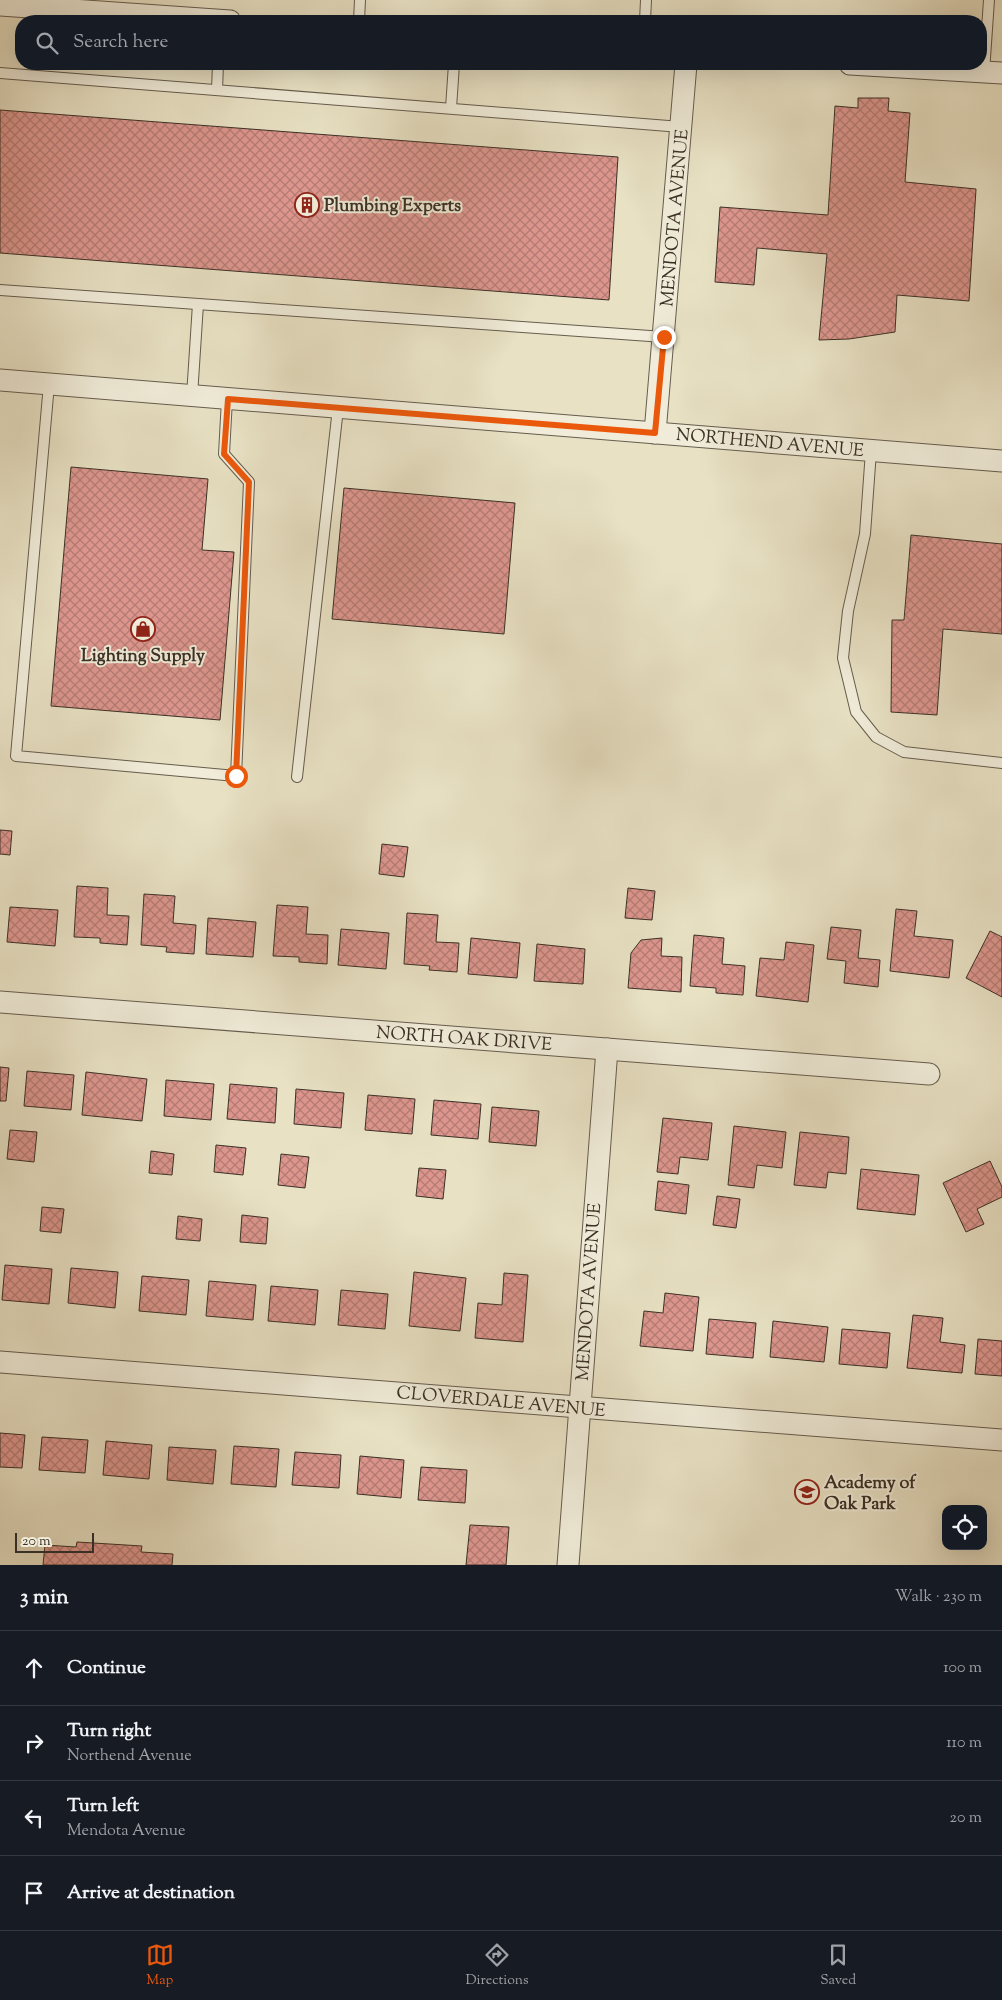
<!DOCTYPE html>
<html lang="en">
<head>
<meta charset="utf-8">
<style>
	:root { --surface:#171b24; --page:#20242c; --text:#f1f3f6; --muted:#9ea1a6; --line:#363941; --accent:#ea580c }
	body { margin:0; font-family:"Sorts Mill Goudy",serif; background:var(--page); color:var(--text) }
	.controls { position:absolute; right:15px; bottom:15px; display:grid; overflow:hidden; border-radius:10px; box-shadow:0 5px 20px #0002 }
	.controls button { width:45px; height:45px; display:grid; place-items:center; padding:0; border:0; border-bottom:1px solid var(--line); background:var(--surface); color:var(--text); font:25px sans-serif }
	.scale { position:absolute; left:15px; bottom:12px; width:79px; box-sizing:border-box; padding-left:5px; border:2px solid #3b3026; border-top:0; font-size:14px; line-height:18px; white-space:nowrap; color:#3b3026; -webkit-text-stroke:4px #f0ecd9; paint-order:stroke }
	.stop { position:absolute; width:15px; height:15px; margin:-11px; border:4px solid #ea580c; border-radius:50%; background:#fff }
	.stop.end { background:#ea580c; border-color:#fff; box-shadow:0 1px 5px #0008 }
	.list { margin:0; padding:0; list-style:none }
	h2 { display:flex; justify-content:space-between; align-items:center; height:65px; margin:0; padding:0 20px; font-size:21px }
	h2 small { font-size:16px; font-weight:400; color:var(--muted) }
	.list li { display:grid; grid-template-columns:32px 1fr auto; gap:15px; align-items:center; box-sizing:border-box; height:75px; padding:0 20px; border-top:1px solid var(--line) }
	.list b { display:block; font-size:19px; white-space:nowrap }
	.list p { margin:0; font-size:16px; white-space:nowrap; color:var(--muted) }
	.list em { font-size:16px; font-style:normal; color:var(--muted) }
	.icon { flex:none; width:28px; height:28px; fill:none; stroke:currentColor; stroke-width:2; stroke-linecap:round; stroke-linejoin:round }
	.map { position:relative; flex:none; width:1002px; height:1565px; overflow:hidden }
	.search { position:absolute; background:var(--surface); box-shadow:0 5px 20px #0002; left:15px; right:15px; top:15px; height:55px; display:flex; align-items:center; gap:12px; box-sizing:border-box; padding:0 18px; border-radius:20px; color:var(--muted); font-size:19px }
	.sheet { height:365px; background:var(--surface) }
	nav { display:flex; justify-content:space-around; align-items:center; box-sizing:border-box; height:70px; border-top:1px solid var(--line); background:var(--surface); font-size:14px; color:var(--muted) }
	nav a { display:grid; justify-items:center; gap:2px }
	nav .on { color:var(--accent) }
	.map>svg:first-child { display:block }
	.building { fill:url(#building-cross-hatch); stroke:#3b3026 }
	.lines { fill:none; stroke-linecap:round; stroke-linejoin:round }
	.service-casing { stroke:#665c4e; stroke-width:12 }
	.minor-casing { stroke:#665c4e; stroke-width:23 }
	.service { stroke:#f0ecd9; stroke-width:10 }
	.minor { stroke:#f0ecd9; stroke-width:21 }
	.route { stroke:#ea580c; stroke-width:6 }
	.labels { text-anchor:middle; stroke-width:4; stroke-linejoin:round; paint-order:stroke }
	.poi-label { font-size:18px; font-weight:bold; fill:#3b3026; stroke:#f0ecd9; text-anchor:start }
	.street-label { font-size:18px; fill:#3b3026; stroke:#f0ecd9 }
</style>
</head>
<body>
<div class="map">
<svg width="1002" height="1565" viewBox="0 0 1002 1565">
	<defs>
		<pattern id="building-cross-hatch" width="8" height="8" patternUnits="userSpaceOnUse" patternTransform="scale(1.25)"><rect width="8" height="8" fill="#dd968e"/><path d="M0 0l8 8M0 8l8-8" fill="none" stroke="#b47b74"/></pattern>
	</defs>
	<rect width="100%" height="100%" fill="#e8e1c4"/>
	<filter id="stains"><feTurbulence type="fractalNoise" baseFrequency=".004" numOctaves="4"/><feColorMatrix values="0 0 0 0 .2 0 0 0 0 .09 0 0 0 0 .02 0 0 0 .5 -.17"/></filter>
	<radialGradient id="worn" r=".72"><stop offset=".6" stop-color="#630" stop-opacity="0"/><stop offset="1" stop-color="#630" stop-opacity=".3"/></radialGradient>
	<g class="building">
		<polygon points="858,98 889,98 888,111 910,113 905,182 976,189 969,301 897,295 895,332 849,339 819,340 827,254 757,248 754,285 715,282 720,207 828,215 835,106 858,108"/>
		<polygon points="0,110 618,157 609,300 0,253"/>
		<polygon points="71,467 208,479 202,550 234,552 220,720 51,706"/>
		<polygon points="344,488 515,503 504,634 332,619"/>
		<polygon points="911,535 1002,544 1002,634 943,629 937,715 891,712 892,620 904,620"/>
		<polygon points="0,830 12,831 10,855 0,854"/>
		<polygon points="382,844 408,847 404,877 379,874"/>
		<polygon points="77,886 108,888 107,915 129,916 127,945 100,943 100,938 74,937"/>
		<polygon points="628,888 655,891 652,920 625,918"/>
		<polygon points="144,894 175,896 173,923 196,925 194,954 166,952 167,947 141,945"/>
		<polygon points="277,905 308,907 306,934 328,935 327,964 299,962 299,957 273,956"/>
		<polygon points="10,907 58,910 55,946 7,942"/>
		<polygon points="896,909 917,911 914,936 953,940 949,978 890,971"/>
		<polygon points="407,913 438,915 436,942 459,943 457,972 429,970 430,966 404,964"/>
		<polygon points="208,918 256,922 253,957 206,954"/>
		<polygon points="831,927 861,930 858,958 880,960 878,987 844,983 846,961 827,959"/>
		<polygon points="341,929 389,933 386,969 338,965"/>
		<polygon points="990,931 1002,937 1002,997 966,978"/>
		<polygon points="694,935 724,938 722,964 745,966 743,995 716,993 716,988 690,986"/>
		<polygon points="471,938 520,943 517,978 468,974"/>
		<polygon points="662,938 661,956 682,957 681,992 628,988 631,953 641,940"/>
		<polygon points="786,942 814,945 808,1002 756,996 760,958 784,960"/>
		<polygon points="537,944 585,949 583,984 534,981"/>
		<polygon points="0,1067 9,1068 6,1101 0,1101"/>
		<polygon points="27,1071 74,1075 71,1110 24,1106"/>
		<polygon points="86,1072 147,1079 142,1121 82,1115"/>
		<polygon points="166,1080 214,1084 211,1120 164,1116"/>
		<polygon points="230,1084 277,1088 275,1123 227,1119"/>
		<polygon points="296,1089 344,1093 341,1128 294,1124"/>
		<polygon points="368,1095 415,1099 412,1134 365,1130"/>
		<polygon points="434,1100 481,1104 478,1139 431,1135"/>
		<polygon points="492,1107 539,1111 536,1146 489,1142"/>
		<polygon points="663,1118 712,1123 708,1160 680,1157 678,1174 657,1172"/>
		<polygon points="734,1126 786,1132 782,1168 757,1165 754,1188 728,1185"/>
		<polygon points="10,1130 37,1132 34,1162 7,1159"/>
		<polygon points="800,1132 849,1137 846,1174 828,1172 826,1188 794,1185"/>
		<polygon points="216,1145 246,1148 243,1175 214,1172"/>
		<polygon points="151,1151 174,1154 172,1175 149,1173"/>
		<polygon points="281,1154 309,1157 305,1188 278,1185"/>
		<polygon points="990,1161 1002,1187 1002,1197 977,1209 984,1224 966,1232 943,1183"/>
		<polygon points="419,1168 446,1170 443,1199 416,1196"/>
		<polygon points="861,1169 919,1175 915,1215 857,1209"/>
		<polygon points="658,1181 689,1185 686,1214 655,1210"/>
		<polygon points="717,1196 740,1199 736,1228 713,1225"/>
		<polygon points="42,1207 64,1209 61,1233 40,1231"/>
		<polygon points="242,1215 268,1218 266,1244 240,1242"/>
		<polygon points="178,1216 202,1219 200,1241 176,1239"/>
		<polygon points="5,1265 52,1269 49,1304 2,1300"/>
		<polygon points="71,1268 118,1272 115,1308 68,1303"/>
		<polygon points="414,1272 466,1278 460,1331 409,1326"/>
		<polygon points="504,1273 528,1275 523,1342 475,1338 478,1303 502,1305"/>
		<polygon points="142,1276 189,1280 186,1315 139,1311"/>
		<polygon points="209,1281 256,1285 253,1320 206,1316"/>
		<polygon points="271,1286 318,1290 315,1325 268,1321"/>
		<polygon points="341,1290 388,1294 385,1329 338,1325"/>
		<polygon points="665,1293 699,1297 693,1351 640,1346 644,1311 663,1313"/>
		<polygon points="913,1315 943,1318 940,1342 965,1345 962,1373 907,1368"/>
		<polygon points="709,1319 756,1323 753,1358 706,1354"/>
		<polygon points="773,1321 828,1327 824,1362 770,1357"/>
		<polygon points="842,1329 890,1333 887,1368 839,1364"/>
		<polygon points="978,1339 1002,1341 1002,1376 975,1374"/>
		<polygon points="0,1433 25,1435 22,1468 0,1467"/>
		<polygon points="42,1437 88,1440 85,1473 39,1470"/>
		<polygon points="106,1441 152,1445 149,1479 103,1475"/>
		<polygon points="234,1446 279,1449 276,1487 231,1484"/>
		<polygon points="169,1447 216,1450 213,1484 167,1480"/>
		<polygon points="295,1452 341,1455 339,1488 292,1485"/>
		<polygon points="360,1456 404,1460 401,1498 357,1494"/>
		<polygon points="421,1467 467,1470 465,1503 418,1500"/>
		<polygon points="470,1525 509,1527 506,1565 466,1565"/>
		<polygon points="77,1542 142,1546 141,1552 173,1554 172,1565 43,1565 45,1545 76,1547"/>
	</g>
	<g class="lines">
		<defs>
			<g id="service">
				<polyline points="359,21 360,0"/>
				<polyline points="645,21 646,0"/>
				<polyline points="984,72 989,0"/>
				<polyline points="0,73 681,127"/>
				<polyline points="217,90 218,64"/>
				<polyline points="451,108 454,64"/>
				<polyline points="0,290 664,337"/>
				<polyline points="49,384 16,756 236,776 249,482 224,454 227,399"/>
				<polyline points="192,396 198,304"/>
				<polyline points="871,451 865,534 848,611 843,658 856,712 876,737 904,752 1002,763"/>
				<polyline points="297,777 338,408"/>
			</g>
			<g id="minor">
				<polyline points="0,5 230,21"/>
				<polyline points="850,64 1002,73"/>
				<polyline points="0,380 1002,461"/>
				<polyline points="655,433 686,64"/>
				<polyline points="0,1002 929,1074"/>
				<polyline points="0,1362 1002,1440"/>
				<polyline points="568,1565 607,1049"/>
			</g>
		</defs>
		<use href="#service" class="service-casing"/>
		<use href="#minor" class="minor-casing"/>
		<use href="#service" class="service"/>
		<use href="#minor" class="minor"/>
	</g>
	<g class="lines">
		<polyline class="route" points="236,776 249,482 224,454 228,399 655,433 664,337"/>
	</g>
	<defs>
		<symbol id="building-ring" viewBox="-11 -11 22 22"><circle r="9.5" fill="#f0ecd9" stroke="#8f2418" stroke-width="1.5"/><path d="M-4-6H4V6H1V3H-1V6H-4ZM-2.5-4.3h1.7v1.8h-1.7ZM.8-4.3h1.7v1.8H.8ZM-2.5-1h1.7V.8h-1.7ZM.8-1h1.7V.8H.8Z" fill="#8f2418"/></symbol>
		<symbol id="shop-ring" viewBox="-11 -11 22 22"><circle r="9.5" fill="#f0ecd9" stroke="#8f2418" stroke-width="1.5"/><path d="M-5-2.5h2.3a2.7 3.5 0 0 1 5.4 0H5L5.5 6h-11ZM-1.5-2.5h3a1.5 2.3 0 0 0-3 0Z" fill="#8f2418"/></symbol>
		<symbol id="school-ring" viewBox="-11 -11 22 22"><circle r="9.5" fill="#f0ecd9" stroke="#8f2418" stroke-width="1.5"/><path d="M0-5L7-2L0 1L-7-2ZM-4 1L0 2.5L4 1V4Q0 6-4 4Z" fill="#8f2418"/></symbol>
	</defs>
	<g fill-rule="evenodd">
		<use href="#building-ring" x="293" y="191" width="28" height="28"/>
		<use href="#shop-ring" x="129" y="615" width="28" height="28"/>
		<use href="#school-ring" x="793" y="1478" width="28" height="28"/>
	</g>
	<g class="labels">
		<g class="poi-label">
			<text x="324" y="211">Plumbing Experts</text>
			<text x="143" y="661" text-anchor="middle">Lighting Supply</text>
			<text x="824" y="1488">Academy of<tspan x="824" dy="21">Oak Park</tspan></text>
		</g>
		<g class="street-label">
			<text transform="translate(674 218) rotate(-85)" y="6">MENDOTA AVENUE</text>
			<text transform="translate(770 442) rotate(5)" y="6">NORTHEND AVENUE</text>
			<text transform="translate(464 1038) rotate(4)" y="6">NORTH OAK DRIVE</text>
			<text transform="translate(588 1292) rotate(-86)" y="6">MENDOTA AVENUE</text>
			<text transform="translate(501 1401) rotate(5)" y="6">CLOVERDALE AVENUE</text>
		</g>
	</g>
	<rect width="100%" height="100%" filter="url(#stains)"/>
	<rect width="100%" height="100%" fill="url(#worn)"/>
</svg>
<div class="controls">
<button><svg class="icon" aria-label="locate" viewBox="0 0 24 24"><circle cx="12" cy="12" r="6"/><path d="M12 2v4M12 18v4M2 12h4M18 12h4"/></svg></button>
</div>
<div class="scale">20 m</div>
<div class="stop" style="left:236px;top:776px"></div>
<div class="stop end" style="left:664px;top:337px"></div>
<div class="search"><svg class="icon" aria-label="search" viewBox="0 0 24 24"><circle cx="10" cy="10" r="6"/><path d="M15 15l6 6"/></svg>Search here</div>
</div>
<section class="sheet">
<h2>3 min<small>Walk · 230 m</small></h2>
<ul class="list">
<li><svg class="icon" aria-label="ahead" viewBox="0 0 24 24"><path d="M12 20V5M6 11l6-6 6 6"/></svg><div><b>Continue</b></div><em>100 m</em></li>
<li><svg class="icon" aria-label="right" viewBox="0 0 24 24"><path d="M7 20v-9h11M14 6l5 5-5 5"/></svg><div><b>Turn right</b><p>Northend Avenue</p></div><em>110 m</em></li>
<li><svg class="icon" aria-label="left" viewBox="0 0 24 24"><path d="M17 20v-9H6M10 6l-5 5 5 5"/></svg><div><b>Turn left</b><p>Mendota Avenue</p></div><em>20 m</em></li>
<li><svg class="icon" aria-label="arrive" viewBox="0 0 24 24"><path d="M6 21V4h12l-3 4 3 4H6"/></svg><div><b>Arrive at destination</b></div></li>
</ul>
</section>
<nav>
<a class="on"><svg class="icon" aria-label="map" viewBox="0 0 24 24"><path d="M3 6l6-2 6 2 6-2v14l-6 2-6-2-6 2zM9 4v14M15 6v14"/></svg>Map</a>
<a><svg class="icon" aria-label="directions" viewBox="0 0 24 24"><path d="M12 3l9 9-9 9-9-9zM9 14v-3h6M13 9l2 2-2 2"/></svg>Directions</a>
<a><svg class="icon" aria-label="saved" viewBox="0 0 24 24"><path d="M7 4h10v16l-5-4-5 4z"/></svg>Saved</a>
</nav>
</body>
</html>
